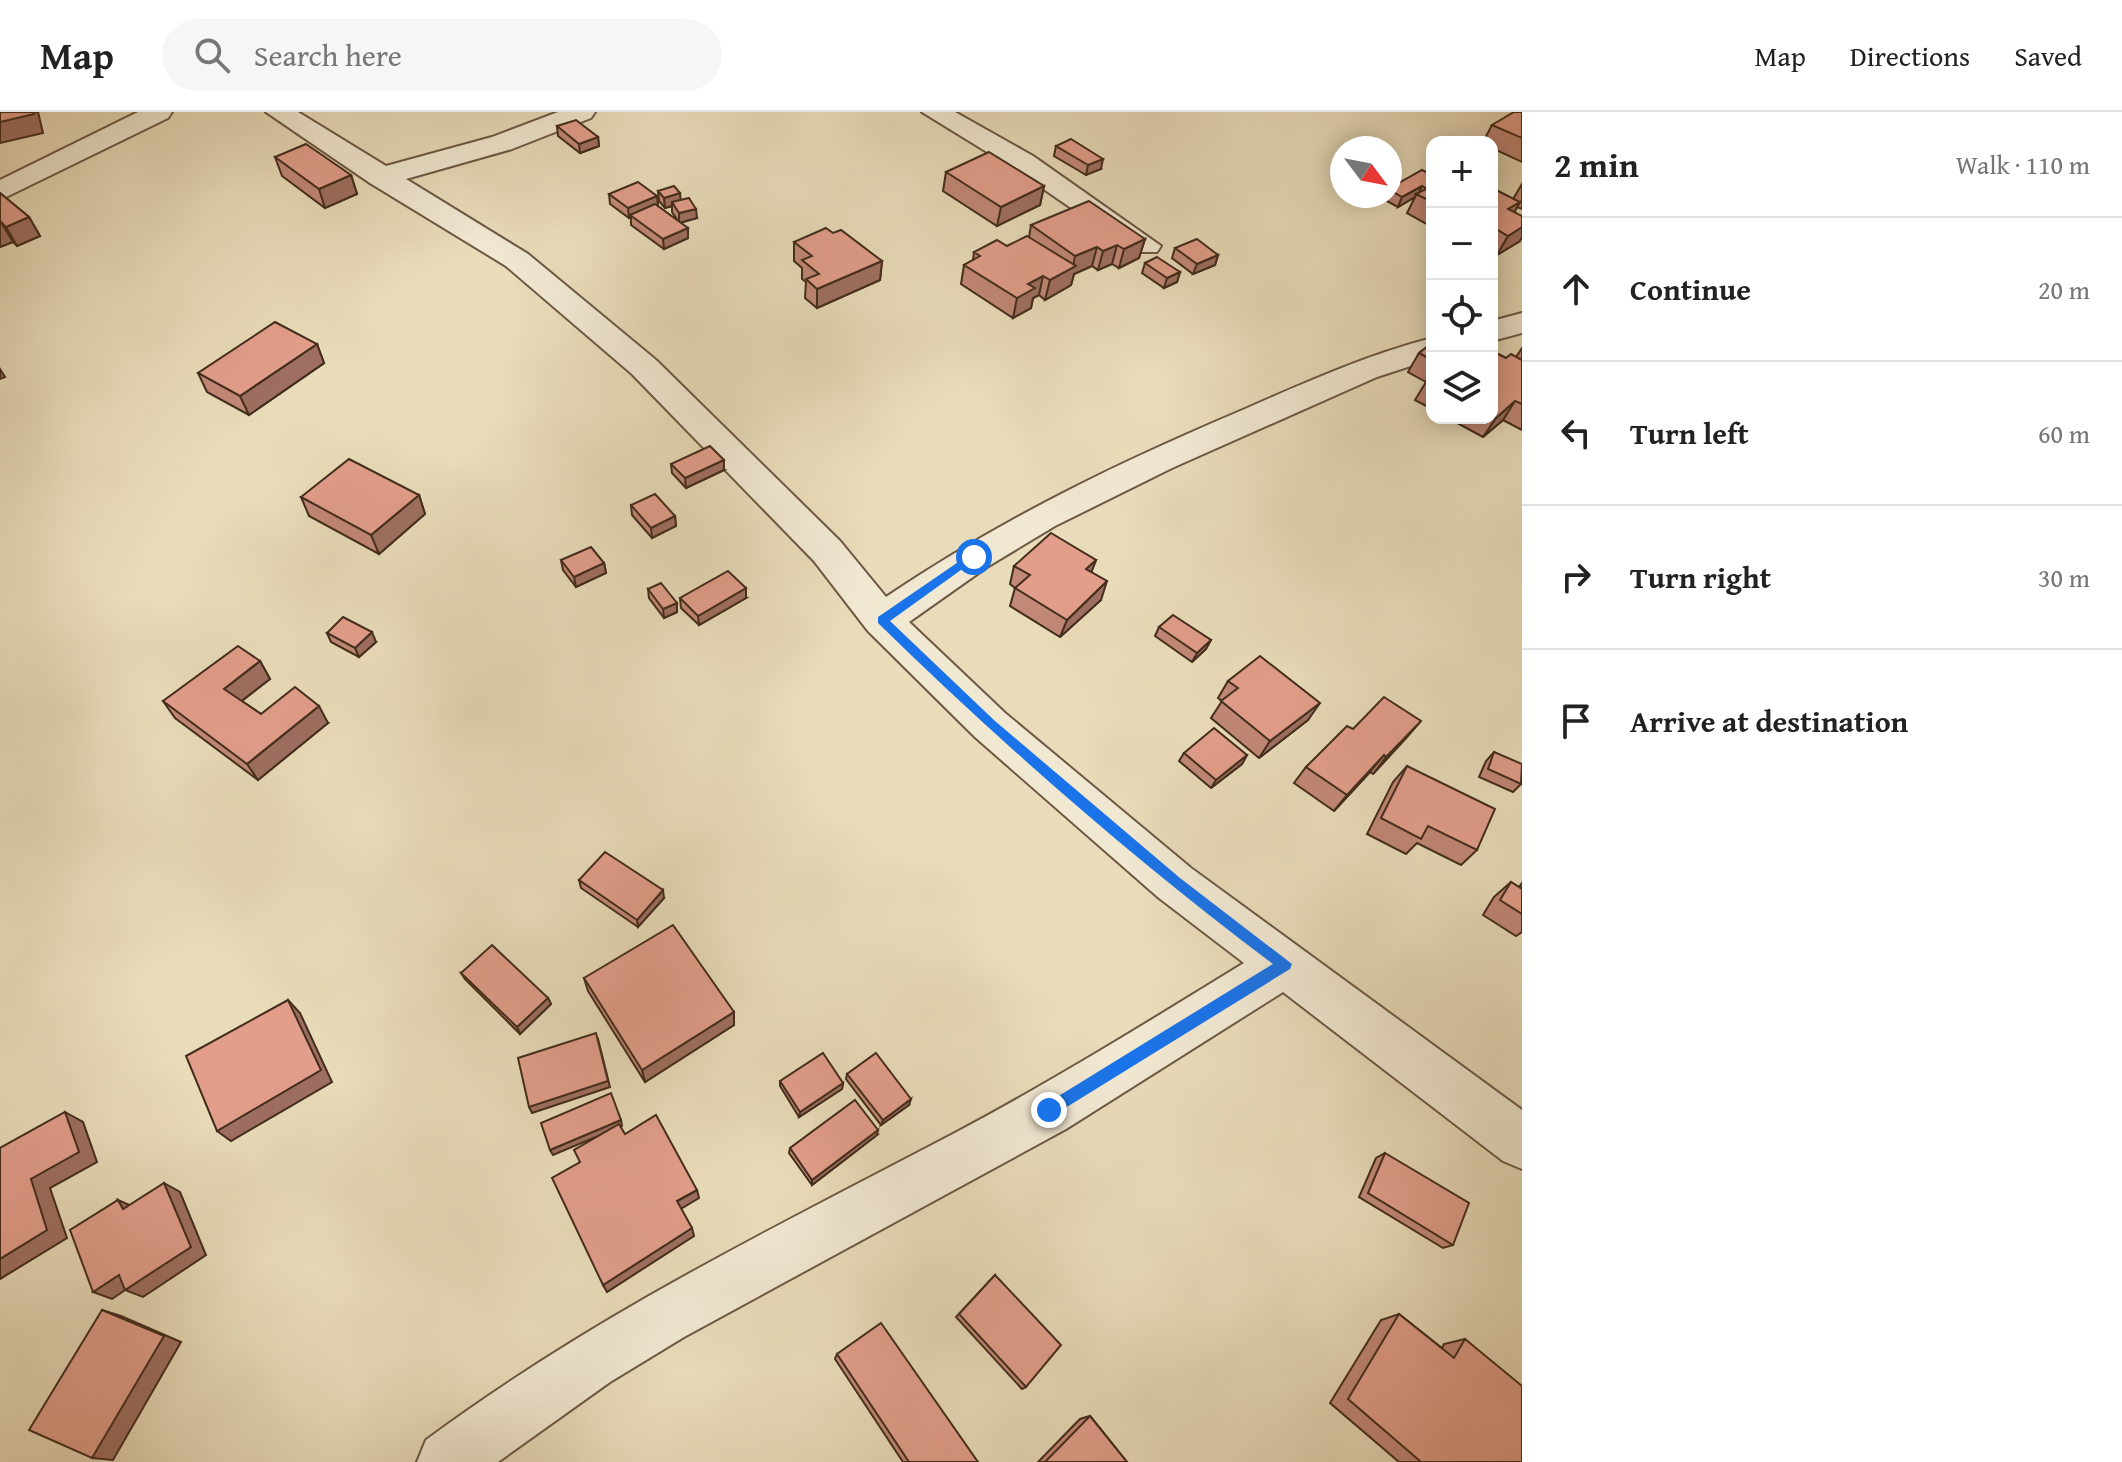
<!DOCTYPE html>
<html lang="en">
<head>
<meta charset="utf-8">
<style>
	:root { --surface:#fff; --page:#f6f6f6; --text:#222; --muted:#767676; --line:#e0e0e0 }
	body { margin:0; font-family:"Gentium Book Plus",serif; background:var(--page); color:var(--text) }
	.controls { position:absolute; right:24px; top:24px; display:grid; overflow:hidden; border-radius:16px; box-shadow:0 4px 20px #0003 }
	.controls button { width:72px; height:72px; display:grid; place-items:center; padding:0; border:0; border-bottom:2px solid var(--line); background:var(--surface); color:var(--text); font:40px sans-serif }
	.compass { position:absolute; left:1330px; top:24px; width:72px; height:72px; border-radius:50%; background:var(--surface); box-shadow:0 4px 20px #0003; rotate:122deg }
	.stop { position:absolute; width:24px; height:24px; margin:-18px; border:6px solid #1a73e8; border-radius:50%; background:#fff }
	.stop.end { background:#1a73e8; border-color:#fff; box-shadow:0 2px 8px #0008 }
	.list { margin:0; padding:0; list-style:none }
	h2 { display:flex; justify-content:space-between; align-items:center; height:104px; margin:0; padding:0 32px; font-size:34px }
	h2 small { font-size:26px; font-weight:400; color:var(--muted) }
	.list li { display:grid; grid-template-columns:52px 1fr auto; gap:24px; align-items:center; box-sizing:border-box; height:144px; padding:0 32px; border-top:2px solid var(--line) }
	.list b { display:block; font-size:30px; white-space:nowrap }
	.list em { font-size:26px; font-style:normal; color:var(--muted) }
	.icon { flex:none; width:44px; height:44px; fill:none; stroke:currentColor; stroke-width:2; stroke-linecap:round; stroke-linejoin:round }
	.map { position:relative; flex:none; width:1522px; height:1350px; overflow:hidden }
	header { display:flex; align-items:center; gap:48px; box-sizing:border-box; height:112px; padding:0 40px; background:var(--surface); border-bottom:2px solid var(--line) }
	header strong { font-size:38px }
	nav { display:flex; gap:44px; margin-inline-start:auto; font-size:28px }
	.search { width:560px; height:72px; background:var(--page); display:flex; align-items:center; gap:20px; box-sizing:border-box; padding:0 28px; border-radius:44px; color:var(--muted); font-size:30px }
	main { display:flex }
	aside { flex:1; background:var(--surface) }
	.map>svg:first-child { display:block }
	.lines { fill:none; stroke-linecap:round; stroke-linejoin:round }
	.minor-casing { stroke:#6c5844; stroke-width:4 }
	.minor { fill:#f1e8d2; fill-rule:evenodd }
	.wall { fill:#c28878; stroke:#422c1c; stroke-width:2 }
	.shaded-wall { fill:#9e6f61; stroke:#422c1c; stroke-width:2 }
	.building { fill:#e29e8b; stroke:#422c1c; stroke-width:2 }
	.route { fill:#1a73e8 }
</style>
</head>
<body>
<header>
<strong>Map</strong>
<div class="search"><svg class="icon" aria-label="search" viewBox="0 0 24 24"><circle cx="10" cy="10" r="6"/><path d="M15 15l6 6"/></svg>Search here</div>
<nav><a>Map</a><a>Directions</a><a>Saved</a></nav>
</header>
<main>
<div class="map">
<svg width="1522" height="1350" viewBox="0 0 1522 1350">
	<rect width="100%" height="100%" fill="#e9dcba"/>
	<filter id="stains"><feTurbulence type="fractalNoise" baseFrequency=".0025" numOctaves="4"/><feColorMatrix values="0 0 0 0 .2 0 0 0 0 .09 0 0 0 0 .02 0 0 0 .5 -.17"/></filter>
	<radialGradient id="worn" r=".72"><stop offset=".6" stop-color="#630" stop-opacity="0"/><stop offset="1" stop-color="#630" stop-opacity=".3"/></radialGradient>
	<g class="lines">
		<defs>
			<g id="minor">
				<polygon points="138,0 172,0 168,6 0,88 0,68"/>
				<path d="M266 0H298L386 54 492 25 558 0H595L591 6 512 37 406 67 528 142 656 248 840 429 886 485C1004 406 1115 352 1245 297 1306 270 1367 243 1432 226V247L1377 265 1172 356 1055 414 987 455 909 510 1005 601 1191 756 1522 998V1057L1503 1049 1283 880 1066 1017 684 1225 610 1270 498 1350H417L426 1328C595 1203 768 1119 953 1022 1053 969 1148 910 1244 851L1159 786 975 625 868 519 814 449 632 262 506 154 370 71Z"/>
				<polygon points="922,0 955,0 1033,44 1161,134 1157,140 1135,140 1013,56"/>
				<polygon points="1522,201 1522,221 1492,229 1492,209"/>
			</g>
		</defs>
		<use href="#minor" class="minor-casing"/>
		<use href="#minor" class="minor"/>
	</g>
	<g class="wall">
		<polygon points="1522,0 1522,50 1492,36 1492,30 1483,30 1492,13"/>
		<polygon points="557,14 598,25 599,34 580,41 558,24"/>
		<polygon points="1056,34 1101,57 1086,63 1054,44"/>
		<polygon points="275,45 351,63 357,82 325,96 282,64"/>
		<polygon points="946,60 1044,74 1040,93 997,114 943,79"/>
		<polygon points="1432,63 1432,120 1428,118 1430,114 1407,101 1415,85 1398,95 1383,87 1385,84 1390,84 1390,76"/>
		<polygon points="1522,72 1522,97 1517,95 1514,101 1520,129 1497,143 1492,140 1492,76 1513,87"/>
		<polygon points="658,79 681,88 697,106 680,111 688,116 688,126 664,137 631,113 631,105 629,106 610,92 609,82 657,84 658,94 678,109 672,100 672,94 665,96 659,89"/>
		<polygon points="0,81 29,105 40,124 17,134 13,130 0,135"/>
		<polygon points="1031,113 1145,127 1139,146 1119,156 1112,152 1098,158 1092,154 1074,162 1071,173 1045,188 1039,183 1033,186 1031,196 1013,206 961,172 964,153 973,148 974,140 1007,134 1029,125"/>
		<polygon points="833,121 882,149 880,168 817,196 805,186 806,170 802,167 802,156 794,149 794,130"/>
		<polygon points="1175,136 1218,143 1215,153 1193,162 1172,146"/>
		<polygon points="1145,151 1180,160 1177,170 1164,176 1142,161"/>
		<polygon points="1432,231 1432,297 1415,288 1426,270 1408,260 1419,241"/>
		<polygon points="317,232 324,251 249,303 207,280 198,261"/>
		<polygon points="1522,236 1522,318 1503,308 1483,325 1448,306 1492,306 1492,239 1506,246 1516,245"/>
		<polygon points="671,352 724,358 686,376 672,361"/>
		<polygon points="419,383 425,402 379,442 309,404 301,385"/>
		<polygon points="631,393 675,404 676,414 652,426 632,403"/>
		<polygon points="561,448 604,451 606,461 576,475 563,458"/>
		<polygon points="1096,448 1091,460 1101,488 1060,525 1010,494 1015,476 1010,472 1014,454"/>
		<polygon points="648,477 677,491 677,500 664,506 649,486"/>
		<polygon points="680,486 746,486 699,513 681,496"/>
		<polygon points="1159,515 1211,528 1206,537 1192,550 1155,524"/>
		<polygon points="327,521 376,530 359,545 331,530"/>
		<polygon points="260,549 270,567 242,589 261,602 328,611 258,668 175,606 163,589"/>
		<polygon points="1228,569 1308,608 1259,646 1211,606 1222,589 1218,586"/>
		<polygon points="1353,617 1407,625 1373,662 1370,660 1334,699 1294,671 1306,655"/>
		<polygon points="1494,640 1521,672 1513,680 1479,665 1486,649"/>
		<polygon points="1184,641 1247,643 1242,652 1211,676 1179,649"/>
		<polygon points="1407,654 1477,738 1461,753 1417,731 1406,742 1367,722 1393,670"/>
		<polygon points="579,768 664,786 638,815 581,776"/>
		<polygon points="1511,770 1519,775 1522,771 1522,820 1516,824 1483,803 1494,785"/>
		<polygon points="461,861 548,886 551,892 520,922 465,867"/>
		<polygon points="584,866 734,900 734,913 645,970 588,879"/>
		<polygon points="847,962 909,993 881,1013 846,967"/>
		<polygon points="780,969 843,971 842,977 799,1005 780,974"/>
		<polygon points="877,1023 812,1073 789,1041 790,1036"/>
		<polygon points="1385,1041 1453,1133 1443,1136 1359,1085 1376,1046"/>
		<polygon points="995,1163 1026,1275 1022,1277 956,1205"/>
		<polygon points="1399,1202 1442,1236 1444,1232 1465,1227 1522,1350 1399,1350 1330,1291 1381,1208"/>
		<polygon points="837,1242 978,1350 903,1350 835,1247"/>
		<polygon points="1090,1304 1127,1350 1038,1350 1080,1307"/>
	</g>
	<g class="shaded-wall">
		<polygon points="33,0 38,0 43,21 0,31 0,10"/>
		<polygon points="598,25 599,34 580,41 579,32"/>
		<polygon points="1103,47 1101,57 1086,63 1088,53"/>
		<polygon points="351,63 357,82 325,96 319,77"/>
		<polygon points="1044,74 1040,93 997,114 1001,95"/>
		<polygon points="1422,74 1418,83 1416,82 1415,85 1398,95 1402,85"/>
		<polygon points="680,81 681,91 672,90 672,94 665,96 664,86"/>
		<polygon points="657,84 658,94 630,103 631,105 629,106 628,96"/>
		<polygon points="1520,90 1509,110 1508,97"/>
		<polygon points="696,97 697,106 679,111 679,101"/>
		<polygon points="29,105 40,124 17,134 6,115"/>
		<polygon points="1,110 13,130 0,135 0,111"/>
		<polygon points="1522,115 1522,125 1520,129 1497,143 1508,124"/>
		<polygon points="688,116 688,126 664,137 663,127"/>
		<polygon points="1145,127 1139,146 1119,156 1124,137"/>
		<polygon points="1117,133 1112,152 1098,158 1103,139"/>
		<polygon points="1097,135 1092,154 1074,162 1071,173 1045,188 1050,168 1073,155 1075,144"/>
		<polygon points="1218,143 1215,153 1193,162 1197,152"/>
		<polygon points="882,149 880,168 817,196 817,177"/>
		<polygon points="1180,160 1177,170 1164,176 1167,166"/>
		<polygon points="1043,164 1039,183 1033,186 1031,196 1013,206 1017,186 1028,172"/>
		<polygon points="317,232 324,251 249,303 240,284"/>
		<polygon points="0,257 5,265 0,267"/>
		<polygon points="1515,289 1503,308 1483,325 1496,306"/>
		<polygon points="724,348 724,358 686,376 685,366"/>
		<polygon points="419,383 425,402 379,442 371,423"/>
		<polygon points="675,404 676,414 652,426 651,416"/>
		<polygon points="1096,448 1089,466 1086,457"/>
		<polygon points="604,451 606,461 576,475 574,465"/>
		<polygon points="1107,469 1101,488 1060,525 1067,508"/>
		<polygon points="746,476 746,486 699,513 698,504"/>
		<polygon points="677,491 677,500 664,506 663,497"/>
		<polygon points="372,520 376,530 359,545 355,536"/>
		<polygon points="1211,528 1206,537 1192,550 1197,541"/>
		<polygon points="260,549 270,567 235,594 224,577"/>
		<polygon points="1320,591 1308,608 1259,646 1270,629"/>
		<polygon points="319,594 328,611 258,668 247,652"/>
		<polygon points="1421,609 1407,625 1373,662 1386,645"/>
		<polygon points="1247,643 1242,652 1211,676 1216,668"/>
		<polygon points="1384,643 1370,660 1334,699 1347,683"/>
		<polygon points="663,778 664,786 638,815 637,808"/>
		<polygon points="548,886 551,892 520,922 517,915"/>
		<polygon points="288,888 300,901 332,970 231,1029 217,1019"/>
		<polygon points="734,900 734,913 645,970 642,958"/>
		<polygon points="598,927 610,975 532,1001 529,995"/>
		<polygon points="843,971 842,977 799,1005 800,1000"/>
		<polygon points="911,987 909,993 881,1013 883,1008"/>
		<polygon points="65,1000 83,1010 97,1050 50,1076 67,1126 0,1167 0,1147 31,1067"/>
		<polygon points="621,1008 622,1014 553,1043 550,1038"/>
		<polygon points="878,1018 877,1023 812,1073 812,1068"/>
		<polygon points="164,1071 180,1080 206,1143 143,1185 125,1178"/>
		<polygon points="697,1078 699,1086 679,1098 677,1089"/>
		<polygon points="118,1088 136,1096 123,1097"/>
		<polygon points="692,1116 694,1124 607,1180 603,1173"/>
		<polygon points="119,1163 137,1170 112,1187 93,1180"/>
		<polygon points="102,1198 121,1204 181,1230 113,1348 92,1346"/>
	</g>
	<g class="building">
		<polygon points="0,0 33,0 34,2 0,10"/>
		<polygon points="1514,0 1522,0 1522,26 1492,13"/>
		<polygon points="576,8 598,25 579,32 557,14"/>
		<polygon points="1071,27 1103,47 1088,53 1056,34"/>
		<polygon points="306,32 351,63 319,77 275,45"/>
		<polygon points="989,40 1044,74 1001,95 946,60"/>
		<polygon points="1422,58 1432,63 1432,74 1427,77 1422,74 1402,85 1390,78 1390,76"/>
		<polygon points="638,70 657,84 628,96 609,82"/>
		<polygon points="674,74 680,81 664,86 658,79"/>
		<polygon points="1432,74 1432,90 1416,82"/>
		<polygon points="1492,76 1520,90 1508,97 1522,104 1522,115 1508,124 1494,116 1492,117"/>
		<polygon points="0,81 29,105 6,115 1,110 0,111"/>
		<polygon points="689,86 696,97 679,101 672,90"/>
		<polygon points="1089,89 1145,127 1124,137 1117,133 1103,139 1097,135 1075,144 1031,113"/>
		<polygon points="655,92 688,116 663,127 630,103"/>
		<polygon points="826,116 833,121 841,118 882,149 817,177 806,167 819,162 802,148 812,144 794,130"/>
		<polygon points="1027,124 1076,154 1050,168 1043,164 1028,172 1035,176 1017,186 964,153 980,144 974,140 997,128 1007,134"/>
		<polygon points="1197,127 1218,143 1197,152 1175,136"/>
		<polygon points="1157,145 1180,160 1167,166 1145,151"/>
		<polygon points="275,210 317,232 240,284 198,261"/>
		<polygon points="1432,231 1432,248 1419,241"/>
		<polygon points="1492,239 1506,246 1511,242 1522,248 1522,292 1515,289 1496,306 1492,304"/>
		<polygon points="1432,265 1432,272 1426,269"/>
		<polygon points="710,334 724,348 685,366 671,352"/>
		<polygon points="349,347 419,383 371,423 301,385"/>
		<polygon points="655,382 675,404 651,416 631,393"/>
		<polygon points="1051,421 1096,448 1086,457 1107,469 1067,508 1015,476 1030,463 1014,454"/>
		<polygon points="591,435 604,451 574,465 561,448"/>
		<polygon points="728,459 746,476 698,504 680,486"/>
		<polygon points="661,471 677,491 663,497 648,477"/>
		<polygon points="1173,503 1211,528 1197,541 1159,515"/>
		<polygon points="343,505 372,520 355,536 327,521"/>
		<polygon points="238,534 260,549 224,577 261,602 295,575 319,594 247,652 163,589"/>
		<polygon points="1260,544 1320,591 1270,629 1221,589 1238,576 1228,569"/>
		<polygon points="1384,585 1421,609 1386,645 1384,643 1347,683 1306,655 1347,614 1353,617"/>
		<polygon points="1214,616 1247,643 1216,668 1184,641"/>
		<polygon points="1494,640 1522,652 1521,672 1488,657"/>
		<polygon points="1407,654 1495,697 1477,738 1428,714 1421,727 1381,706"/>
		<polygon points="605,740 663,778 637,808 579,768"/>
		<polygon points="1511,770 1522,777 1522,802 1500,788"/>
		<polygon points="673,813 734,900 642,958 584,866"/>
		<polygon points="492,833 548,886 517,915 461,861"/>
		<polygon points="288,888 321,958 217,1019 186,944"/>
		<polygon points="596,921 608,969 529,995 518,946"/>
		<polygon points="823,941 843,971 800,1000 780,969"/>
		<polygon points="876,941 911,987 883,1008 847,962"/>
		<polygon points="611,981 621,1008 550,1038 541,1011"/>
		<polygon points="855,988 878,1018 812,1068 790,1036"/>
		<polygon points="65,1000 79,1040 31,1067 47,1118 0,1147 0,1036"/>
		<polygon points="656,1003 697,1078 677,1089 692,1116 603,1173 552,1066 580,1050 574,1038 619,1012 625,1022"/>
		<polygon points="1385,1041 1469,1091 1453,1133 1368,1081"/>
		<polygon points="164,1071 191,1135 125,1178 119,1163 93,1180 70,1118 118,1088 123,1097"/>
		<polygon points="995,1163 1061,1233 1026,1275 959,1202"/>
		<polygon points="102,1198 164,1224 92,1346 29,1318"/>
		<polygon points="1399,1202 1454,1246 1465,1227 1522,1274 1522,1350 1419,1350 1420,1349 1348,1287"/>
		<polygon points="881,1211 978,1350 909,1350 837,1242"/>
		<polygon points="1090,1304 1127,1350 1045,1350"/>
	</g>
	<path class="route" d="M970 442 979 445 890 509 995 609 1180 766 1292 852 1290 857 1049 1006 1042 998 1044 993 1273 852C1133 747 1003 633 878 511V505Z"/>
	<rect width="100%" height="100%" filter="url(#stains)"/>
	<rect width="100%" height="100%" fill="url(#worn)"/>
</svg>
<div class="controls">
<button>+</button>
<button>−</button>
<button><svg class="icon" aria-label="locate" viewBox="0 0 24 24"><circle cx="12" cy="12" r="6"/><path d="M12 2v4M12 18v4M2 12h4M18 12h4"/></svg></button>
<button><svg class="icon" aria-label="layers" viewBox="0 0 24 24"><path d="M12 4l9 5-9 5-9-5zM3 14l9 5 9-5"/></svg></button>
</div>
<svg class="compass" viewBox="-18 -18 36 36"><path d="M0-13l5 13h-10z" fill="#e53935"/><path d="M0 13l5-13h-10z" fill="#767676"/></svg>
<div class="stop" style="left:974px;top:445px"></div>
<div class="stop end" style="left:1049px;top:998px"></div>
</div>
<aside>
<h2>2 min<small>Walk · 110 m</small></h2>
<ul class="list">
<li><svg class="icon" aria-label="ahead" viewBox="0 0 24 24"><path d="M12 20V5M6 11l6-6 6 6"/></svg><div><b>Continue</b></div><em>20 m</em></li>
<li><svg class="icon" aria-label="left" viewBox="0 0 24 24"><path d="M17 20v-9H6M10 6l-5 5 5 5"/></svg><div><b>Turn left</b></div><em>60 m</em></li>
<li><svg class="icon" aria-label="right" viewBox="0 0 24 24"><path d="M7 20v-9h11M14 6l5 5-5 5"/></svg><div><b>Turn right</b></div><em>30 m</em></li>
<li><svg class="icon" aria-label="arrive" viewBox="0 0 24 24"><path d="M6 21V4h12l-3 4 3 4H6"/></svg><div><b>Arrive at destination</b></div></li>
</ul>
</aside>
</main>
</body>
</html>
